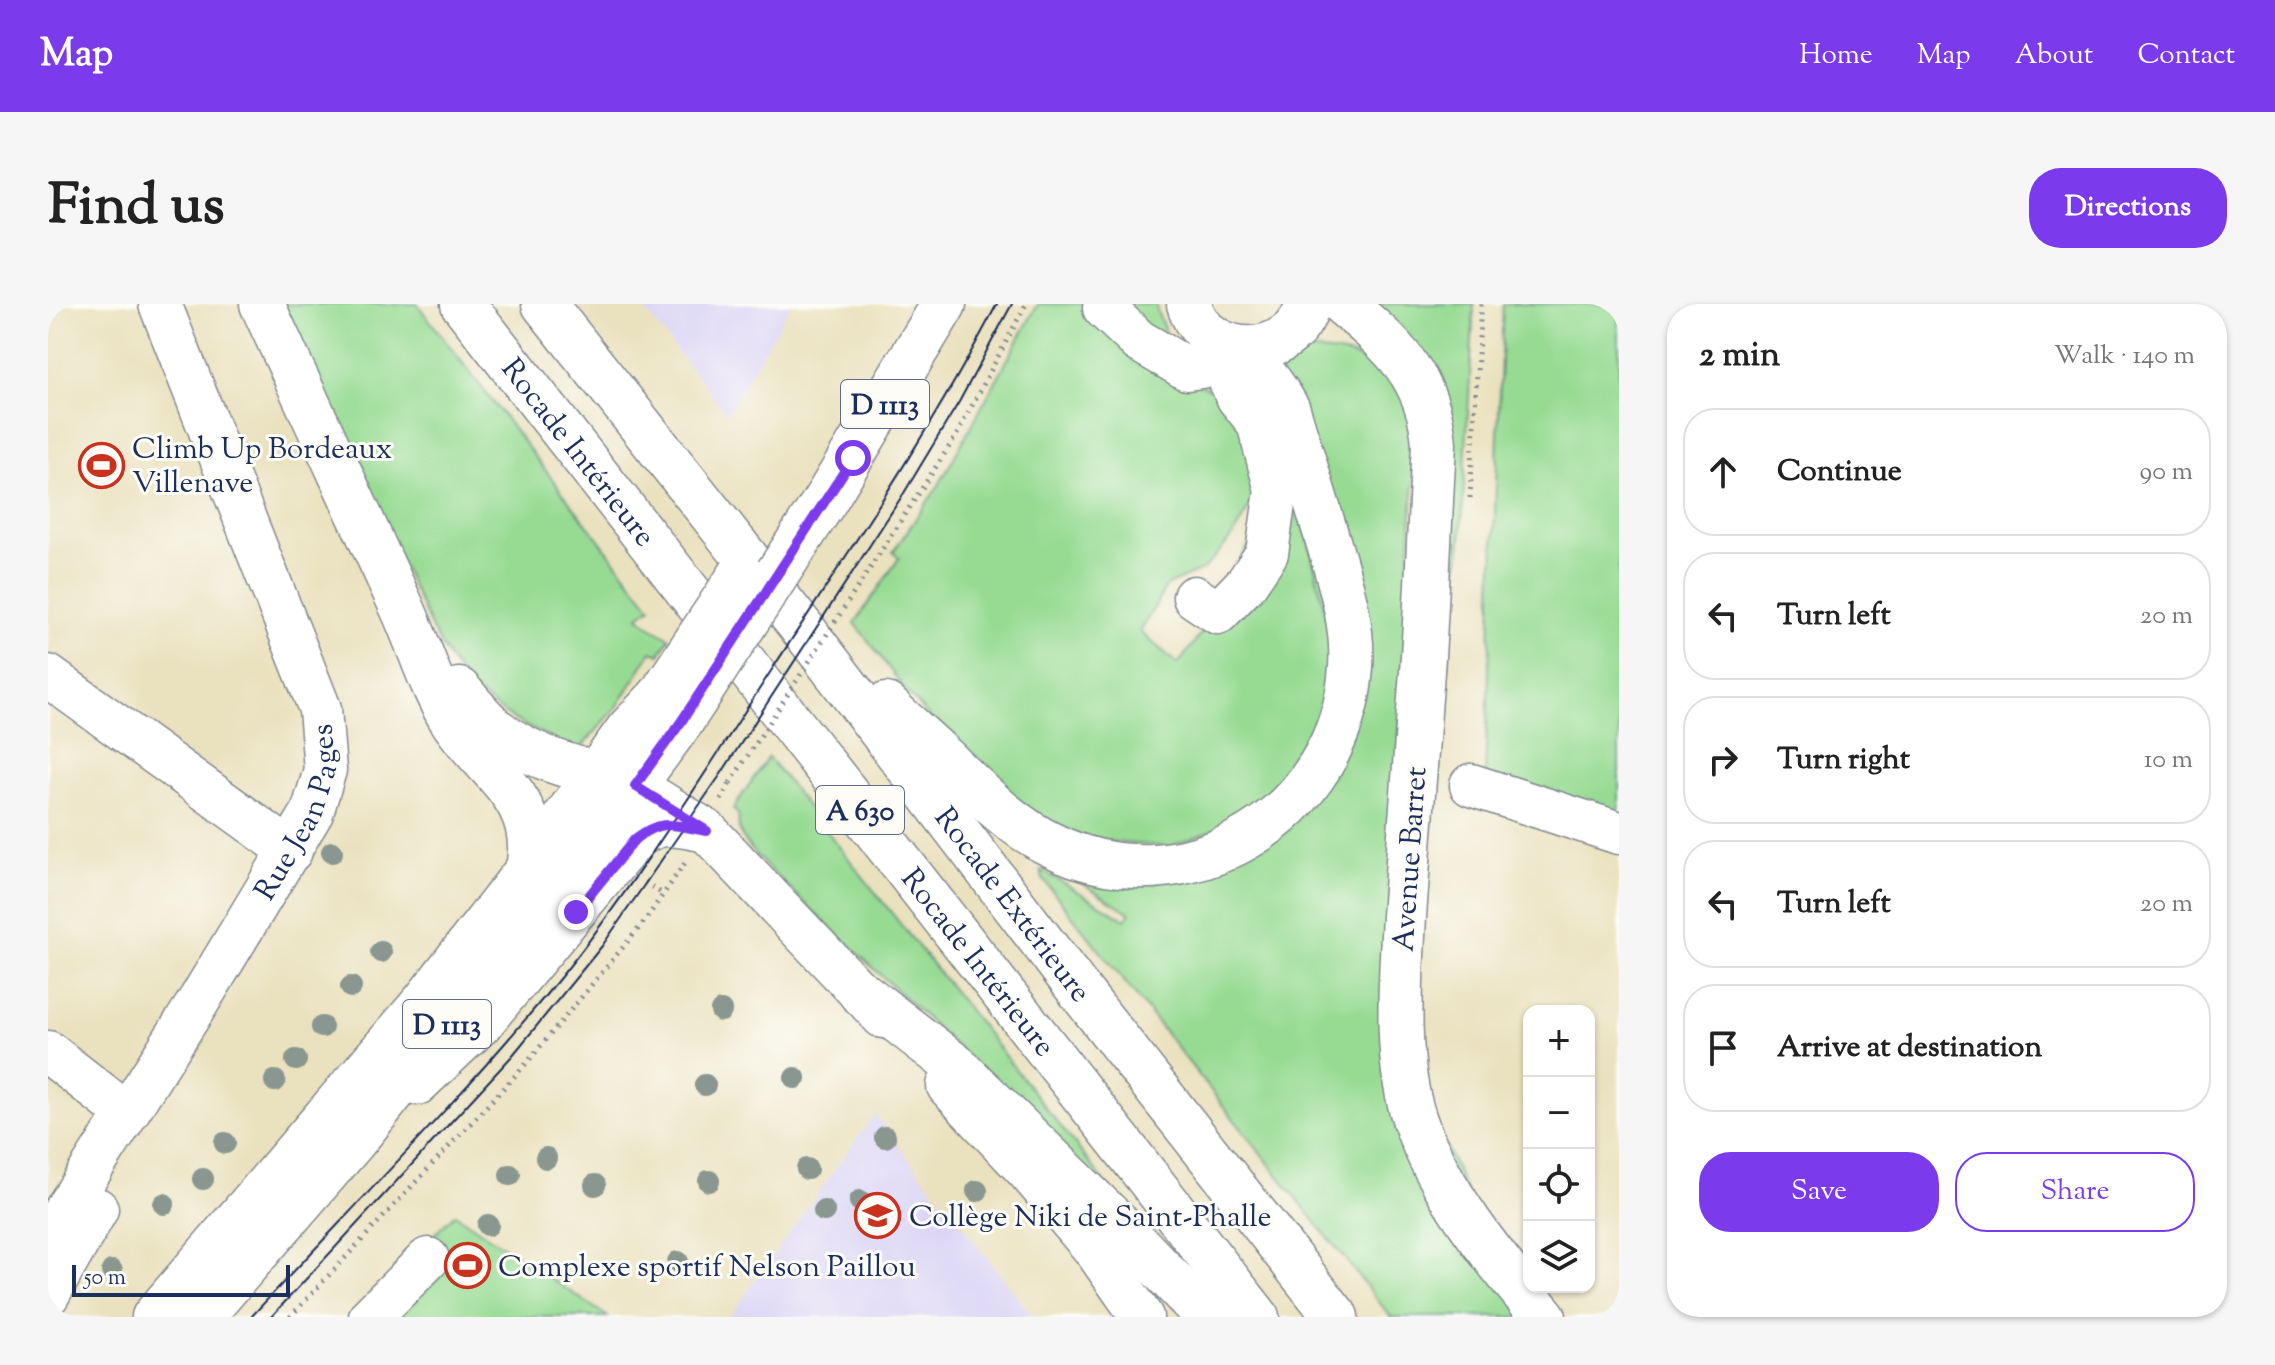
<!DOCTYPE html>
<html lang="en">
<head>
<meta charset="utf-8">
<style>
	:root { --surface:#fff; --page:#f6f6f6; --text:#222; --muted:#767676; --line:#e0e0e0; --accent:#7c3aed }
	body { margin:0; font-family:"Sorts Mill Goudy",serif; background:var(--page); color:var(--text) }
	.controls { position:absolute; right:24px; bottom:24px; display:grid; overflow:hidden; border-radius:16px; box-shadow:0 2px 6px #0004 }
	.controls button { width:72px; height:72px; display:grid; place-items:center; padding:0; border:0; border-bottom:2px solid var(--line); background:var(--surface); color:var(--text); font:40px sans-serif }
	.scale { position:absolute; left:24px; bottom:20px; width:218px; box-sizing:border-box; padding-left:8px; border:4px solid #1b2f5e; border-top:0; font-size:22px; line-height:28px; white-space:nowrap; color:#1b2f5e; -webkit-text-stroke:6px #fdfcf7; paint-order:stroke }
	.stop { position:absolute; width:24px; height:24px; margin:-18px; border:6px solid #7c3aed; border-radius:50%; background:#fff }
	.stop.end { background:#7c3aed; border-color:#fff; box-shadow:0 2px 8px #0008 }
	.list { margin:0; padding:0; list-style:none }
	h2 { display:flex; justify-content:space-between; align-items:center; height:104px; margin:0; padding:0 32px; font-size:34px }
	h2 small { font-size:26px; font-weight:400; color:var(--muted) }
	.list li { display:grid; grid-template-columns:52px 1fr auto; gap:24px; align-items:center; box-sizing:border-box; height:128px; margin:0 16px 16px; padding:0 16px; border:2px solid var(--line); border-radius:32px }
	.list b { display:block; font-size:30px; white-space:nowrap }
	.list em { font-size:26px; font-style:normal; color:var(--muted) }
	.actions { display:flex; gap:16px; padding:24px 32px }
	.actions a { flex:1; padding:18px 0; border:2px solid var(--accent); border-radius:32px; text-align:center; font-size:28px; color:var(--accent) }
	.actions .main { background:var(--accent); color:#fff }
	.icon { flex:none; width:44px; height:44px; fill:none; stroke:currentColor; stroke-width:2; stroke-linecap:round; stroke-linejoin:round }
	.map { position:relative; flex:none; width:1571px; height:1013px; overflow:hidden; border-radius:32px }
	header { display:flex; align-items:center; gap:48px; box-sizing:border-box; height:112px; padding:0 40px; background:var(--accent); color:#fff }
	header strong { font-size:38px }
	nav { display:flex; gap:44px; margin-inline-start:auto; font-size:28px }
	.intro { display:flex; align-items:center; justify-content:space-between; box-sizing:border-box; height:192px; padding:0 48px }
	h1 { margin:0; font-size:56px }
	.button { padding:20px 36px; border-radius:32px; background:var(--accent); color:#fff; font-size:28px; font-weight:700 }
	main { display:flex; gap:48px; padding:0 48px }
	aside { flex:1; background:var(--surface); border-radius:32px; box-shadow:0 2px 6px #0004 }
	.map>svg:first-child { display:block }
	.built { fill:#dcd6f6 }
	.green { fill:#97db93; stroke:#598578; stroke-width:2 }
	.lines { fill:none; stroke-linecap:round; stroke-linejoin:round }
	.minor-casing { stroke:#82888e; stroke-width:45 }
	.major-casing { stroke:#82888e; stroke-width:47 }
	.highway-casing { stroke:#82888e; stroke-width:47 }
	.path { stroke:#82888e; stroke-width:5; stroke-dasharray:2 6; stroke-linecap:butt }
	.minor { stroke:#fff; stroke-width:42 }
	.major { stroke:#fff; stroke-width:44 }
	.highway { stroke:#fff; stroke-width:44 }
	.tram { stroke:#1b2f5e; stroke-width:2 }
	.major-bridge-casing { stroke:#82888e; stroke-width:47; stroke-linecap:butt }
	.path-bridge { stroke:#82888e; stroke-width:5; stroke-dasharray:2 6; stroke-linecap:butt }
	.major-bridge { stroke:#fff; stroke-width:44 }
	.tree { fill:#899790 }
	.route { stroke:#7c3aed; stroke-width:10 }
	.labels { text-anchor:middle; stroke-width:6; stroke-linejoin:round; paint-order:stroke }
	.shield { fill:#fdfcf7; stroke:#5f6c8c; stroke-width:2 }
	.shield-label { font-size:28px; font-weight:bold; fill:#1b2f5e }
	.poi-label { font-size:30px; fill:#1b2f5e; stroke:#fdfcf7; text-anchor:start }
	.street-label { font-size:30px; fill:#1b2f5e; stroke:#fdfcf7 }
</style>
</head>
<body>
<header>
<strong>Map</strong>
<nav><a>Home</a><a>Map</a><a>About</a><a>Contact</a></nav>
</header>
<div class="intro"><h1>Find us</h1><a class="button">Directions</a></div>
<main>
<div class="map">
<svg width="1571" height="1013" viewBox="0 0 1571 1013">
	<rect width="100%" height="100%" fill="#fdfcf7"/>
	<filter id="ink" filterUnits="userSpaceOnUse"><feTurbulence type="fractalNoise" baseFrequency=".0125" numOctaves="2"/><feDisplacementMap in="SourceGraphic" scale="16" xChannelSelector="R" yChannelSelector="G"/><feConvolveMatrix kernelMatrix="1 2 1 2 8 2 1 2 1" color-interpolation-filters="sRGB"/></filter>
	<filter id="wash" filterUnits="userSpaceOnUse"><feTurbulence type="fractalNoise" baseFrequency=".006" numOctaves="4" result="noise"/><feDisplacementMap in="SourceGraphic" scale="32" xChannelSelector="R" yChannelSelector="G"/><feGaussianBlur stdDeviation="1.8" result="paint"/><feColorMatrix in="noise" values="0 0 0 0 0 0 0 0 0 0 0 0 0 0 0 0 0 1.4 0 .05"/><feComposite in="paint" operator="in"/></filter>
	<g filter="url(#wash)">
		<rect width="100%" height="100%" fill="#eae1be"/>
		<g class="built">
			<polygon points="592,0 743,0 679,110"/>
			<polygon points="827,810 827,811 985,1013 681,1013"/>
		</g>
		<g class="green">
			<path d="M232 0H369L603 303 591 312 601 322 622 334 612 350 604 347 569 403 532 445C485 429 437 405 407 363 398 352 391 337 384 325Z"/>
			<path d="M990 0H1107C1113 21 1136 72 1156 82 1161 85 1169 87 1175 88L1214 158 1203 200 1185 232 1156 265 1119 281 1092 328 1130 360 1162 318 1240 161 1254 209 1284 339 1276 405 1261 444 1236 481 1198 514 1121 543 1044 536 999 520 918 455 859 388 807 319 851 254 845 248 891 181Z"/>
			<polygon points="1310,0 1426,0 1413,237 1379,557 1403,103 1392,71 1376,50"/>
			<polygon points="1455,0 1571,0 1571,509 1437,473"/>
			<path d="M1257 47C1319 46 1346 64 1369 120L1336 706 1475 1013H1343L995 575 993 566 1077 615 1082 609 1000 558 1108 580 1303 431 1224 62Z"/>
			<path d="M720 453 1075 901 719 563C705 547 687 533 691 511L685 505Z"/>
			<polygon points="407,910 560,1013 303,1013"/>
		</g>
	</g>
	<g filter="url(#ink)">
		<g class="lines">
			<defs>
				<g id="minor">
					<polyline points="1056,4 1091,37 1139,65 1174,60 1190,94 1210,119 1228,186 1219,249 1198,280 1170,309 1146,293"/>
					<polyline points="0,372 243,547"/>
					<polyline points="596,447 587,482 659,527 835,713"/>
					<polyline points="1423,481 1571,529"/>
					<polyline points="0,748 78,809"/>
					<path d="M369 780 433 720 587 535C611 515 626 521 655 526"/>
					<polyline points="900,782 978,865 1047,946 1094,1013"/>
					<path id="s1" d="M0 933 149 700 264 509 277 466 272 405 112 0"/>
					<polyline points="0,991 49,905"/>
					<polyline points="322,1013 380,955"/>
				</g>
				<g id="major">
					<path d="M1141 0C1157 59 1244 59 1260 0"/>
					<path d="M1295 0C1344 40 1381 73 1386 140 1381 224 1379 309 1372 394 1367 467 1361 539 1356 612 1353 675 1346 756 1367 817 1391 887 1448 957 1496 1013"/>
					<polyline points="776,198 896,0"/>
					<polyline points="106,1013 377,697 480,565 580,426 612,392"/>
					<polyline points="153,1013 306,837 544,538 633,418"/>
				</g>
				<g id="highway">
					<path d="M214 0C260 100 306 199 352 299 370 337 381 379 403 415 437 468 494 493 480 565"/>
					<path id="s2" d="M415 0 1209 1013"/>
					<path id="s3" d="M496 0 758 329 1034 690 1288 1013"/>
					<path d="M411 386C423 400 435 415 449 427 489 458 541 467 587 482"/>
					<path d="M838 401C857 419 877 436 896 454 929 486 962 521 1004 541 1139 607 1294 511 1303 363 1306 317 1290 271 1277 227 1265 187 1252 146 1240 106 1226 80 1211 62 1189 44"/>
					<polyline points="812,688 909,763 1069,919 1159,1013"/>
				</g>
			</defs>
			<use href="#minor" class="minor-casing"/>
			<use href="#major" class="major-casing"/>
			<use href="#highway" class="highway-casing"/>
			<g class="path">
				<polyline points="1422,194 1433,0"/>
				<polyline points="826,258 908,132 978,0"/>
				<polyline points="673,496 682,479"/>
				<polyline points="597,578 616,591"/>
				<polyline points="242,1013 477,761 596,618 639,556"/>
			</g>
			<use href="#minor" class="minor"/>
			<use href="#major" class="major"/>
			<use href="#highway" class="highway"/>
			<g class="tram">
				<path d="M203 1013C305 903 412 796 507 680 587 582 654 473 723 367 801 247 882 128 949 0"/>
				<polyline points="223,1013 464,752 554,642 673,470 856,189 911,98 964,0"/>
			</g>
			<defs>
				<g id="major-bridge">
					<polyline points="612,392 693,270"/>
					<polyline points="633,418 776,198"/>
				</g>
			</defs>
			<use href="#major-bridge" class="major-bridge-casing"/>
			<polyline class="path-bridge" points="682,479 826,258"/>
			<use href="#major-bridge" class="major-bridge"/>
		</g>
		<g class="tree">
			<circle cx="284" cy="548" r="11"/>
			<circle cx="333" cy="648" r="11"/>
			<circle cx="303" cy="683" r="11"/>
			<circle cx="673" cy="707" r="11"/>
			<circle cx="274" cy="723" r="11"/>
			<circle cx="248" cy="756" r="11"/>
			<circle cx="747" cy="774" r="11"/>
			<circle cx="227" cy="777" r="11"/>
			<circle cx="657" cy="781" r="11"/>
			<circle cx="837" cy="833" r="11"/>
			<circle cx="177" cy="839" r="11"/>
			<circle cx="498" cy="854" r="11"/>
			<circle cx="759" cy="865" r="11"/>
			<circle cx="462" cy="871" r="11"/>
			<circle cx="155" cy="875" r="11"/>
			<circle cx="661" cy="877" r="11"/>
			<circle cx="547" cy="881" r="11"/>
			<circle cx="929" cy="887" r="11"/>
			<circle cx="812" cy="897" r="11"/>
			<circle cx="116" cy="900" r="11"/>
			<circle cx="776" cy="907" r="11"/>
			<circle cx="440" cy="921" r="11"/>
			<circle cx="630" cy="958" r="11"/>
			<circle cx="64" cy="967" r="11"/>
		</g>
	</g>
	<g class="lines" filter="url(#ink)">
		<path class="route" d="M528 608 587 535C614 513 628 522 659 527L587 482 633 418 805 154"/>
	</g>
	<defs>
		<symbol id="stadium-ring" viewBox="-11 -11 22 22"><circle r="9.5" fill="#fdfcf7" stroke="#c8321e" stroke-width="1.5"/><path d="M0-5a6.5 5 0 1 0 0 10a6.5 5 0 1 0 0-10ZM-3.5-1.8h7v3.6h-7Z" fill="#c8321e"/></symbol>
		<symbol id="school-ring" viewBox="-11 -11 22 22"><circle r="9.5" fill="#fdfcf7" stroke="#c8321e" stroke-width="1.5"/><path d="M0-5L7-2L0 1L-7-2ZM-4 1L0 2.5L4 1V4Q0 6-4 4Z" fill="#c8321e"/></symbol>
	</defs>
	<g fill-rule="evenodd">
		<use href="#stadium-ring" x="28" y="136" width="51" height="51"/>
		<use href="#school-ring" x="804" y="886" width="51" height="51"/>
		<use href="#stadium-ring" x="394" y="936" width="51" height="51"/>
	</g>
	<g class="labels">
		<g class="shield">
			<rect x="793" y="76" width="88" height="48" rx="6"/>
			<rect x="768" y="482" width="88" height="48" rx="6"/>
			<rect x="355" y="696" width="88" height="48" rx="6"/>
		</g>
		<g class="shield-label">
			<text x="837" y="110">D 1113</text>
			<text x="812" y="516">A 630</text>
			<text x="399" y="730">D 1113</text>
		</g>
		<g class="poi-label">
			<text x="84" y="154">Climb Up Bordeaux<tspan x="84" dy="34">Villenave</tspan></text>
			<text x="861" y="922">Collège Niki de Saint-Phalle</text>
			<text x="450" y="972">Complexe sportif Nelson Paillou</text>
		</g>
		<g class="street-label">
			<text dy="10" stroke="none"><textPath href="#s2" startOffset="188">Rocade Intérieure</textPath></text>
			<text dy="10" stroke="none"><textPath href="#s1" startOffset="496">Rue Jean Pages</textPath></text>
			<text transform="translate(1361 555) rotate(-86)" y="10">Avenue Barret</text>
			<text dy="10" stroke="none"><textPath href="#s3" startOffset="762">Rocade Extérieure</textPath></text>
			<text dy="10" stroke="none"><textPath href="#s2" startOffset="836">Rocade Intérieure</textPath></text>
		</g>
	</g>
</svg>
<div class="controls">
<button>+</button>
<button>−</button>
<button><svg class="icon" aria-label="locate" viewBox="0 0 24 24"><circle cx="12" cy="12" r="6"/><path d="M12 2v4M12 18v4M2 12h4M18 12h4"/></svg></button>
<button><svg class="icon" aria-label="layers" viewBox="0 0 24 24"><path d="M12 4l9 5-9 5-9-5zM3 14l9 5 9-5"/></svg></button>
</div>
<div class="scale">50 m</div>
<div class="stop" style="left:805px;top:154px"></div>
<div class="stop end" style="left:528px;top:608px"></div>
</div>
<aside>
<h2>2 min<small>Walk · 140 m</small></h2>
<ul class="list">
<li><svg class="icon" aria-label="ahead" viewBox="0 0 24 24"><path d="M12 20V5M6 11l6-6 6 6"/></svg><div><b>Continue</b></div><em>90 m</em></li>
<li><svg class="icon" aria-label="left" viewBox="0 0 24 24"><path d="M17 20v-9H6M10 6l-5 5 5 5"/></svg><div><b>Turn left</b></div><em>20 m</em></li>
<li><svg class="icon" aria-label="right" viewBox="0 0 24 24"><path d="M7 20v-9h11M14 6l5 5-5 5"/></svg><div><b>Turn right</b></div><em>10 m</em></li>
<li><svg class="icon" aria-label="left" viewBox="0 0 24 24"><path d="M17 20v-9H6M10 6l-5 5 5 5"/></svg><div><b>Turn left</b></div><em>20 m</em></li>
<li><svg class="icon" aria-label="arrive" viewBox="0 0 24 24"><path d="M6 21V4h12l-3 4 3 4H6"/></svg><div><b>Arrive at destination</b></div></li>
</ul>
<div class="actions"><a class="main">Save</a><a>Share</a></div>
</aside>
</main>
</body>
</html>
